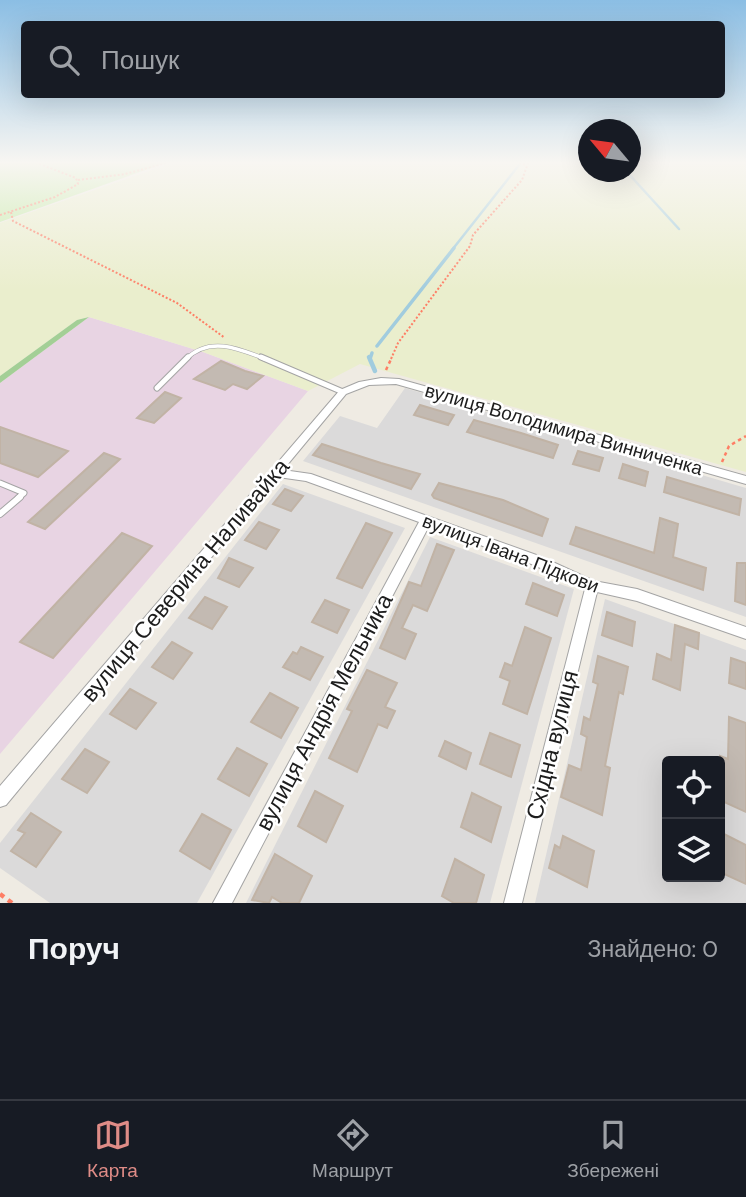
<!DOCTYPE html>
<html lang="uk">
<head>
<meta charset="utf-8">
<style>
	:root { --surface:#171b24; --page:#242831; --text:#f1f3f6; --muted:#9ea1a6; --line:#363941; --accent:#df8c87 }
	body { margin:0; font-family:"DM Sans",sans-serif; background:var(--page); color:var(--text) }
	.controls { position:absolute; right:21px; bottom:21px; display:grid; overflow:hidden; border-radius:7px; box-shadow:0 7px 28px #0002 }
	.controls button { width:63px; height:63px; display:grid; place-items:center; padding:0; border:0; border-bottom:2px solid var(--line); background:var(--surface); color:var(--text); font:35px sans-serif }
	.compass { position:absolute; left:578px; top:119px; width:63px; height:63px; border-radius:50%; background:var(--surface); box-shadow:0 7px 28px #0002; rotate:299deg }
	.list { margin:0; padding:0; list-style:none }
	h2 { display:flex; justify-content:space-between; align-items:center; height:91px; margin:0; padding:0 28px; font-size:30px }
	h2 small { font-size:23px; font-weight:400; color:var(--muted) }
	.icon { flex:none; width:38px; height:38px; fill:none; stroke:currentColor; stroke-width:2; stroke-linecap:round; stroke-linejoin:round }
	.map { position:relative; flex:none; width:746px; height:903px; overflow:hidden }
	.search { position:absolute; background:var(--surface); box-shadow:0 7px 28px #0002; left:21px; right:21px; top:21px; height:77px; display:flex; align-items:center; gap:18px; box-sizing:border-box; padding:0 24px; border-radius:7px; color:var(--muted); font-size:26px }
	.sheet { height:196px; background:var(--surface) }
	nav { display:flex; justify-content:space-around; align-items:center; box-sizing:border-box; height:98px; border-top:2px solid var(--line); background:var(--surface); font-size:19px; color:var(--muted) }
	nav a { display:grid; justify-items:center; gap:4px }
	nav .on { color:var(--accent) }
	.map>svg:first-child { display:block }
	.residential { fill:#dbdada; fill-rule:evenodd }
	.industrial { fill:#e8d4e3 }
	.farmland { fill:#eaeecd }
	.grass { fill:#c4eba6 }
	.forest { fill:#a3cf96 }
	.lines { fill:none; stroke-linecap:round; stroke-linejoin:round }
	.stream-far2 { stroke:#a1ccde; stroke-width:2.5 }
	.stream-far1 { stroke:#a1ccde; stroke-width:3.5 }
	.stream { stroke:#a1ccde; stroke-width:4.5 }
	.building { fill:#c3bab2; stroke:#c1b3a5; stroke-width:2 }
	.lane-far2-casing { stroke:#a4a4a4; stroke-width:4.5 }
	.lane-far1-casing { stroke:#a4a4a4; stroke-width:7 }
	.lane-casing { stroke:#a4a4a4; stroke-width:8 }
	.street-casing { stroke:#a4a4a4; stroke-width:2 }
	.path-far2 { stroke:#fe7e65; stroke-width:2; stroke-dasharray:2 2; stroke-linecap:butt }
	.path-far1 { stroke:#fe7e65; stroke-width:2.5; stroke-dasharray:3.5 3.5; stroke-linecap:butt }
	.path { stroke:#fe7e65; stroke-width:4.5; stroke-dasharray:5 5; stroke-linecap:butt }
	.lane-far2 { stroke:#fff; stroke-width:3.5 }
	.lane-far1 { stroke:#fff; stroke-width:5 }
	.lane { stroke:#fff; stroke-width:6 }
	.street { fill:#fff; fill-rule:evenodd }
	.labels { text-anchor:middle; stroke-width:5; stroke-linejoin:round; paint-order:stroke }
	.street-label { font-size:19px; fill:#1d1d1d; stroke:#fff }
	.near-street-label { font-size:23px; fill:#1d1d1d; stroke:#fff }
</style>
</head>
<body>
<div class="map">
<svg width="746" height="903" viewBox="0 0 746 903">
	<rect width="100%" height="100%" fill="#efebe3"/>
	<g class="residential">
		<polygon points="405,388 746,488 746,617 303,461 340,416 377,428"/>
		<polygon points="283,484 405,528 197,903 50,903 0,868 0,843"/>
		<polygon points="430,537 574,589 490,903 246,903"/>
		<path d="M605 599 746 650V903H535ZM667 761H720V877H667Z"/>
	</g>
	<polygon class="industrial" points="89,317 203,352 308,391 0,754 0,383"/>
	<polygon class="farmland" points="172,163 588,163 588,172 630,172 631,163 746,163 746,472 360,364 308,391 203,352 89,317 77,320 0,376 0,223"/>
	<polygon class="grass" points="0,163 165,163 0,222"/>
	<polygon class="forest" points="89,317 0,383 0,376 77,320"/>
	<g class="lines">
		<g class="stream-far2">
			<polyline points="627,172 679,229"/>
			<polyline points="452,250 519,165"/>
		</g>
		<g class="stream-far1">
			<polyline points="377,346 454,248"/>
			<polyline points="370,359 372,353"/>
		</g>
		<polyline class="stream" points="369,357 375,371"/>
	</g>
	<g class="building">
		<polygon points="221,361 245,371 263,376 247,389 233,384 225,390 194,379"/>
		<polygon points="165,392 181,398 154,423 137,418"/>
		<polygon points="420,405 454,415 448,425 414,415"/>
		<polygon points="474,420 521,433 558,445 553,458 467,432"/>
		<polygon points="0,427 68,451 38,477 0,463"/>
		<polygon points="322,444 381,463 420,474 411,489 313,455"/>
		<polygon points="578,451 603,458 599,471 573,464"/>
		<polygon points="104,453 120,459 45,529 28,522"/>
		<polygon points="623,464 648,472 645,486 619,478"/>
		<polygon points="667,477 741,499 739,515 664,492"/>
		<polygon points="439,483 503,500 548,519 542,536 434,498 432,495"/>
		<polygon points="285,489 303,496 291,511 273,504"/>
		<polygon points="660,518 678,524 673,557 706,568 703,590 570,544 576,527 654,553"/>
		<polygon points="259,522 279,530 266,549 245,540"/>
		<polygon points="366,523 392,533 362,588 337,578"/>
		<polygon points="122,533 152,546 53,658 20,642"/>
		<polygon points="437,544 454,550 427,611 413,605 402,628 416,634 405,659 380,648 409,582 421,586"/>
		<polygon points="229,558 253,568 239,587 218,578"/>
		<polygon points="737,563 746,563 746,605 735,601"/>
		<polygon points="533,583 564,595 557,616 526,604"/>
		<polygon points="205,597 227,607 212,629 189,618"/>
		<polygon points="325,600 349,610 337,633 312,622"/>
		<polygon points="607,612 635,622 632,646 602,635"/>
		<polygon points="675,625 699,633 698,649 685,644 680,690 653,679 657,654 671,660"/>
		<polygon points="525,627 551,638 527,714 503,704 510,681 500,677 505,663 512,666"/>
		<polygon points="172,642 192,653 173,679 152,667"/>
		<polygon points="301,647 323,657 310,680 283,667 293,652 297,654"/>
		<polygon points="598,656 628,667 623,694 619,692 605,766 610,768 602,815 561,797 569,765 581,770 587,737 581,734 584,717 590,720 598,684 593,682"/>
		<polygon points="731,658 746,663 746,689 729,683"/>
		<polygon points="367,670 397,683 385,707 395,711 387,728 378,724 357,772 329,758 352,711 347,709"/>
		<polygon points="130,689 156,703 136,729 110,714"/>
		<polygon points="270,693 298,708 281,738 251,722"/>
		<polygon points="729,717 746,723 746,812 720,800 720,756 728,759"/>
		<polygon points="490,733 520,745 511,777 480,764"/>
		<polygon points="445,741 471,753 466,769 439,756"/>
		<polygon points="237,748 267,764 249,796 218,779"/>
		<polygon points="85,749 109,762 87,793 62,779"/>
		<polygon points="315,791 343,806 326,842 298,826"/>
		<polygon points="472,793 501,807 491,842 461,827"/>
		<polygon points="31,813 61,832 36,867 11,851 25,833 18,830"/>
		<polygon points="202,814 231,830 210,869 180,851"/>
		<polygon points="720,832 746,845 746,884 720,872"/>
		<polygon points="563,836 594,851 587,887 549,868 555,845 560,848"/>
		<polygon points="275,854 312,876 299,903 282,903 272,897 269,903 252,900"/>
		<polygon points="455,859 484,875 476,903 454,903 442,896"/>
	</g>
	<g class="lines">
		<defs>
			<path id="lane-far2" d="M186 359C209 336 238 348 265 359"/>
			<g id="lane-far1">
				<polyline points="261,357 343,392"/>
				<polyline points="157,388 188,357"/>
				<polyline points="0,483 24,493 18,498"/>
			</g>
			<polyline id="lane" points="0,514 20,497"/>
			<polygon id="street" points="381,378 399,379 746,476 746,484 396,384 369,385 346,394 283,470 311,474 430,517 542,557 594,581 637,589 746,627 746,639 637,601 597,592 522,903 504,903 585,589 534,565 429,526 232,903 213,903 419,522 306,481 278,477 6,805 0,807 0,786 340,390 359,382"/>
		</defs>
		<use href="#lane-far2" class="lane-far2-casing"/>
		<use href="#lane-far1" class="lane-far1-casing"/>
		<use href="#lane" class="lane-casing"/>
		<use href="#street" class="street-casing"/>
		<g class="path-far2">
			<polyline points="519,163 527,165"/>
			<polyline points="78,180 125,174 166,163"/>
			<polyline points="11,212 13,221 177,303 225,338"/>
			<polyline points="0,215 55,197 78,184 76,178 37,163"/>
			<polyline points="391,359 398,343 470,246 473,235 522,180 528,163"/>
		</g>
		<g class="path-far1">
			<polyline points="386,370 392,357"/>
			<polyline points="722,462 729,446 746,436"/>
		</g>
		<polyline class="path" points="0,894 12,903"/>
		<use href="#lane-far2" class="lane-far2"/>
		<use href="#lane-far1" class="lane-far1"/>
		<use href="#lane" class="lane"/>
		<use href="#street" class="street"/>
	</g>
	<linearGradient id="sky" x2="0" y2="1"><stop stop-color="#8bbee4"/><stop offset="0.56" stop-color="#f8f6f2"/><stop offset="1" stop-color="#f8f6f2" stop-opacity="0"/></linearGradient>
	<rect width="746" height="290" fill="url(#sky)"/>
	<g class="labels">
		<g class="street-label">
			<text transform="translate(564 429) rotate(16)" y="7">вулиця Володимира Винниченка</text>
			<text transform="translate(511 553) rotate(21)" y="7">вулиця Івана Підкови</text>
		</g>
		<g class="near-street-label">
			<text transform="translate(185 580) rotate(-50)" y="8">вулиця Северина Наливайка</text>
			<text transform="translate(324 712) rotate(-62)" y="8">вулиця Андрія Мельника</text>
			<text transform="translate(552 745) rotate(-76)" y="8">Східна вулиця</text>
		</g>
	</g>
</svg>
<div class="controls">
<button><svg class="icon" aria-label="locate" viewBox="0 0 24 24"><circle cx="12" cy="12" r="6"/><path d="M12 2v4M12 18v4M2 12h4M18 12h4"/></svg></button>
<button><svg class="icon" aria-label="layers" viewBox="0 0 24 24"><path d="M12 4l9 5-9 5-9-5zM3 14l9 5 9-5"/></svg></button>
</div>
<svg class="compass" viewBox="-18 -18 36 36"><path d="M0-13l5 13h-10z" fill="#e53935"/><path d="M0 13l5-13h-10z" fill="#9ea1a6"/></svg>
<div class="search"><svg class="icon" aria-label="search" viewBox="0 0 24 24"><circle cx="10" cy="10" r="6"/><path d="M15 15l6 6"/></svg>Пошук</div>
</div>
<section class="sheet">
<h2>Поруч<small>Знайдено: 0</small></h2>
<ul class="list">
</ul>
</section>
<nav>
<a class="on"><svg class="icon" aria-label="map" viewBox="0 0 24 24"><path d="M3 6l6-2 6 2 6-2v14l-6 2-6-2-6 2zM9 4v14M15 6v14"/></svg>Карта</a>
<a><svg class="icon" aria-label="directions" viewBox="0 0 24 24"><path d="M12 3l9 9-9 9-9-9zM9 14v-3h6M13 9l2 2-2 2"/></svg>Маршрут</a>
<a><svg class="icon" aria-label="saved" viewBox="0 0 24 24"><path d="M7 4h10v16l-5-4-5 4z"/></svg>Збережені</a>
</nav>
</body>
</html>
